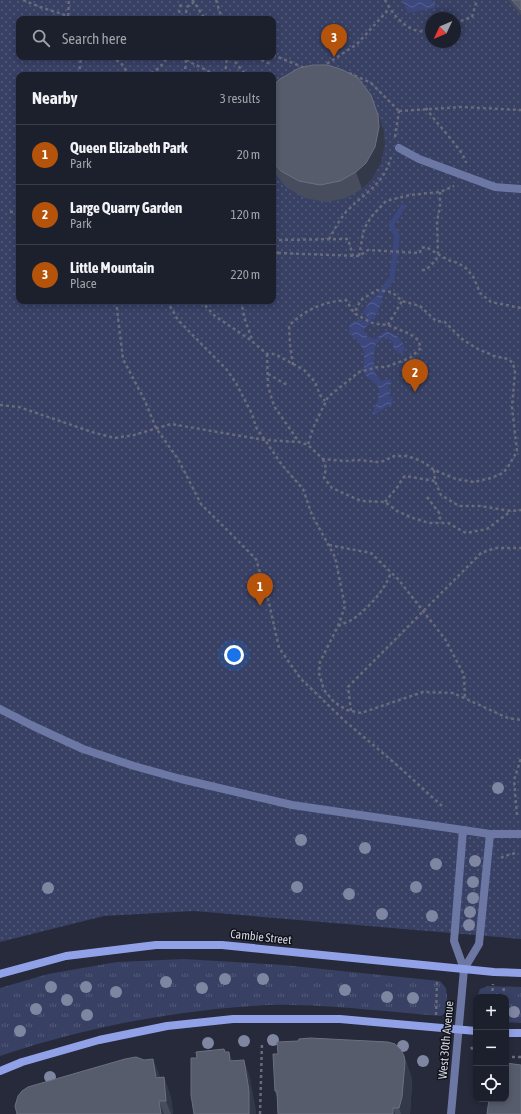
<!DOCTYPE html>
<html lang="en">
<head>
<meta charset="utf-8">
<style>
	:root { --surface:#1c202c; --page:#292d38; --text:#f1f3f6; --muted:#a0a3a9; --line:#3a3e48; --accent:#b45309 }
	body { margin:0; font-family:"Asap Condensed",sans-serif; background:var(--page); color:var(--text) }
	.controls { position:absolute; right:12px; bottom:12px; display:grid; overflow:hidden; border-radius:8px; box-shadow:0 2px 6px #0003 }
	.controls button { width:36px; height:36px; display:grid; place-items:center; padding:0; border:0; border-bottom:1px solid var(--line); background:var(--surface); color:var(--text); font:20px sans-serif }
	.compass { position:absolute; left:425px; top:12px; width:36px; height:36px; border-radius:50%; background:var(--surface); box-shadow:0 2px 6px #0003; rotate:226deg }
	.you { position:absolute; left:234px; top:655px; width:14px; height:14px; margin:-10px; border:3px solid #fff; border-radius:50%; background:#1a73e8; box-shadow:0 0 0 6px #1a73e833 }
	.badge { display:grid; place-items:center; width:26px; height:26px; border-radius:50%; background:var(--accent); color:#fff; font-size:13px; font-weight:700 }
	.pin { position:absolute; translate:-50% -33px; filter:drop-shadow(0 1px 2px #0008) }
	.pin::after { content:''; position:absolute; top:21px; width:14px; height:12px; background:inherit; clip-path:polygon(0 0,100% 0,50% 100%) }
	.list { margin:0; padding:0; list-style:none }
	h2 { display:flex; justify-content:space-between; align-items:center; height:52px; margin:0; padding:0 16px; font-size:17px }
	h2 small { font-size:13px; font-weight:400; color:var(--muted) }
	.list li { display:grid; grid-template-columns:26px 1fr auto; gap:12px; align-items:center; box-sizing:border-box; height:60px; padding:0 16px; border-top:1px solid var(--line) }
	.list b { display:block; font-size:15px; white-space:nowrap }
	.list p { margin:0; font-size:13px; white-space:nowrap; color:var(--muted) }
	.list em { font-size:13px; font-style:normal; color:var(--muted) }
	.icon { flex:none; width:22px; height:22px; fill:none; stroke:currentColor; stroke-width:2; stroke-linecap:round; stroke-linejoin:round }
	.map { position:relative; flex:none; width:521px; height:1114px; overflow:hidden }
	.search { position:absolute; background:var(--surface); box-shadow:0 2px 6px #0003; left:16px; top:16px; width:260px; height:44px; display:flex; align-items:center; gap:10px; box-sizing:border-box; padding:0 14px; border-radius:8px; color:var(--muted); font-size:15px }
	.panel { position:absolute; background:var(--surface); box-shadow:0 2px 6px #0003; left:16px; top:72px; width:260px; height:232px; border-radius:8px }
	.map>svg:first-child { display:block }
	.grass { fill:url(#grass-tufts) }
	.park { fill:url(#park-dots); fill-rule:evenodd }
	.water { fill:url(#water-waves) }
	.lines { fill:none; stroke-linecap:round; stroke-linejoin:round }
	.stream { stroke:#3c477e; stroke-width:5.5 }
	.path { stroke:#686c7a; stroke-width:2.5; stroke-dasharray:3 3; stroke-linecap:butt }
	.service { stroke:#6c77a3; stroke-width:8 }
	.minor { stroke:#6c77a3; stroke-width:8 }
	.secondary { stroke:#91a1e7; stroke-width:8 }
	.tree { fill:#7f86a1 }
	.wall { fill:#484d5e }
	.shaded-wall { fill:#34394a }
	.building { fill:#575c6c; stroke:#6b6f7e }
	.labels { text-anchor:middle; stroke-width:3; stroke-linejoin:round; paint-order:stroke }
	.street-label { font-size:12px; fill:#d3d6e1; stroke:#11131b }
</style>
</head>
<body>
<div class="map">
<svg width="521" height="1114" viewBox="0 0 521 1114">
	<defs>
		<pattern id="grass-tufts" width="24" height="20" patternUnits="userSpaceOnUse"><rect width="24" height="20" fill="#384064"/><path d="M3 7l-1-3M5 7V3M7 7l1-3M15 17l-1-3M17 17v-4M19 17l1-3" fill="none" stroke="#545b7a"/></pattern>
		<pattern id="park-dots" width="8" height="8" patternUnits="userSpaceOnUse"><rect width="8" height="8" fill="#384064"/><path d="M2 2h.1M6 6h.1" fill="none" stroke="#545b7a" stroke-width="1.8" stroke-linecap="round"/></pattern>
		<pattern id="water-waves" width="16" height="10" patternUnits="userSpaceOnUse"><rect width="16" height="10" fill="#3c477e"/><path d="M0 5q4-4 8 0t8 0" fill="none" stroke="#576190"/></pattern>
	</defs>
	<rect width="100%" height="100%" fill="#262a3b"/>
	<g class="grass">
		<path d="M184 959 283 965 440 981 446 988C447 997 450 1011 441 1016 391 1012 342 1006 292 1005 267 1004 241 1007 216 1009 143 1017 70 1032 0 1056V988L48 974 117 962Z"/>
		<polygon points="488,986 521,987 521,1023 506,1022 506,997 477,997 480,989"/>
	</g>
	<path class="park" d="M0 0H521V939L194 911 104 916 0 942ZM431 18H455V42H431ZM19 19H273V57H19ZM19 75H273V301H19Z"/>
	<g class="water">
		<polygon points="402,0 431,0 436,5 434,8 408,13"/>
		<path d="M383 293C382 302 379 310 374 318L369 319 363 312C367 304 374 295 383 293Z"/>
		<path d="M360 319 367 323 364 331 368 337 377 339C386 323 402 337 405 349L402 353H398L393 348V342L387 338 383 337C381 340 378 342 376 344 373 350 373 371 377 376 378 378 380 379 381 381L390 379 392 382 388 389 391 391 389 396 393 397 392 404 372 416C373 408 381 398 379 389 377 381 368 381 365 374 363 368 364 363 364 358 365 346 357 340 349 333L350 324Z"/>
	</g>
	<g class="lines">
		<g class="stream">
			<polyline points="381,293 392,278 397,236 391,225 403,207"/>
			<polyline points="367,323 369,319"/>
		</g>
		<g class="path">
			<polyline points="23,0 40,7 68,16 69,19"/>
			<polyline points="192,0 194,2 205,19"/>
			<polyline points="216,0 222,19"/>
			<path d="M385 0C393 16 411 37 431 30"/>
			<polyline points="68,16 69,0"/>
			<polyline points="178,19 181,3"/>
			<polyline points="185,19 187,7 194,2"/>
			<polyline points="455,23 472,17 477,0"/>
			<polyline points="273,55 305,68"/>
			<polyline points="111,57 121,63 129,75"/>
			<polyline points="231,57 246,75"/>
			<polyline points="256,57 270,64"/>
			<polyline points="186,60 216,75"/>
			<polyline points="322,67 357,44 389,9"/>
			<polyline points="349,73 371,83 399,111"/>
			<polyline points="79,75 81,57"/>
			<path d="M145 75C154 73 163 66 167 57"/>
			<polyline points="185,75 186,57"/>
			<polyline points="225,75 227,57"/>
			<polyline points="266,75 267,74"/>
			<path d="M426 108C434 121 465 152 466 163"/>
			<polyline points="399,111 462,107 521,110"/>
			<polyline points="395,137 399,111"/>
			<polyline points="10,212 19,211"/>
			<path d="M329 239C335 229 341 216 350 208 368 190 383 185 391 157"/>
			<polyline points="273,240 348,239 353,256"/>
			<polyline points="273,247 278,253 273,261"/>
			<polyline points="278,253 359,256 368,250 420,253 421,248 426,247 448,260 458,263 467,269 474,278 480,293 491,302 521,308"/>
			<polyline points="359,256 364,229 371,217 386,201 410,195 440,192 454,186"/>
			<polyline points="422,270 426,270 436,260 438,254 437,221 440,207 440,192"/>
			<polyline points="116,301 123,359 145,401 156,428 178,459 201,504 256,559 269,603 279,648 301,679 346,722 398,766 442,806"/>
			<polyline points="167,301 178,320 227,370 236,383 252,414 256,427 282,465 303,489 312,515 335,557 345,606 338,626 320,662 319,673 324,690 334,702 347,710 361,713 423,692 453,693 508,718 521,720"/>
			<polyline points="201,301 215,316 252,341"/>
			<polyline points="241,301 245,320 253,342 267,354 275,354 304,370 315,382 320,395 325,401"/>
			<polyline points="388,325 402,301"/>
			<polyline points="267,354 268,386 274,406 299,442"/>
			<path d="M293 365 290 345 289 326C305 309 324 302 346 300L354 313 368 321 375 324 388 325 410 334 418 340 421 348 410 358 386 367H378L359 372 328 397 313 428 308 445"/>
			<polyline points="268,374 287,385"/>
			<polyline points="0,405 19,407 95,433 115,438 134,435 171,424 265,440 299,442 308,445 323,459 344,461 360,460 377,462 384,461 394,456 407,456 416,459 425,463 434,470 456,479 474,482 491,478 503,473 508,467 517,451 512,407 515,372 513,363 508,359 494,356 476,348 462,339 445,322 436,321 420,306 402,301 392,292 377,290 361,300 354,313"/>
			<polyline points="323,459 326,468 324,478 332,488 361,501 385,502 397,511 410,517 429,523 448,523 466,533 487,529 511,511"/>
			<polyline points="434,470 435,481 441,495 459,506 480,506 511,511 521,510"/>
			<polyline points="427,497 440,514 440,523"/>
			<polyline points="385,502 399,485 402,479 405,476 435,481"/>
			<polyline points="329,545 371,553 398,579 445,639 464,675 465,699"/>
			<path d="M338 626C344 623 351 621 356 617 370 606 385 590 391 572"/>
			<polyline points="351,711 348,687 481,553 495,548 521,548"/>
			<polyline points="517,815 514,780 521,758"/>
			<polyline points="501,858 504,856 516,853"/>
			<polyline points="492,997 493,984"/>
			<polyline points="503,997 504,986"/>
			<polyline points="436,1015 437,981"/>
			<polyline points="471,1047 476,1054"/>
			<polyline points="506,1057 521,1057"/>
			<polyline points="260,1114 262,1043"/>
		</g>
		<polyline class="service" points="399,148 419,159 495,187 521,189"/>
		<g class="minor">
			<polyline points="0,709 33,726 83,749 134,766 181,779 292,805 463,830 490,834 521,834"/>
			<polyline points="464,969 479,944 490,834"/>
			<polyline points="451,1114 464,969 454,941 463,830"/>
		</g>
		<g class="secondary">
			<polyline points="0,974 66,956 156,945 222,945 494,972 521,973"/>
			<polyline points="506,1033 521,1033"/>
			<polyline points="0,1071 22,1062 99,1040 167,1026 233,1019 340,1019 476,1031"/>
		</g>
	</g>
	<g class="tree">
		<circle cx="498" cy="788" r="6"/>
		<circle cx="301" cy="840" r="6"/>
		<circle cx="365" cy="848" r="6"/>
		<circle cx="475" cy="861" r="6"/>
		<circle cx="436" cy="864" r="6"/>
		<circle cx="473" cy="882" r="6"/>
		<circle cx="297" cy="887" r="6"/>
		<circle cx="416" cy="887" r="6"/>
		<circle cx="48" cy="888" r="6"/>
		<circle cx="349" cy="894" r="6"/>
		<circle cx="473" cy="898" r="6"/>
		<circle cx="470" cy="912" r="6"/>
		<circle cx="382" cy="914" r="6"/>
		<circle cx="432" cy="916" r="6"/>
		<circle cx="469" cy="925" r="6"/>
		<circle cx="225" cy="979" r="6"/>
		<circle cx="263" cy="979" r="6"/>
		<circle cx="166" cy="982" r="6"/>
		<circle cx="51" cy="987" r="6"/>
		<circle cx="86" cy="987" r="6"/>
		<circle cx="202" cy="988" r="6"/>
		<circle cx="345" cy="990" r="6"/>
		<circle cx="116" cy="992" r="6"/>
		<circle cx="387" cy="997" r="6"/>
		<circle cx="413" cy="998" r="6"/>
		<circle cx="67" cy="1000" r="6"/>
		<circle cx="36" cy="1009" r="6"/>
		<circle cx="514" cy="1012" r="6"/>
		<circle cx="87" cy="1015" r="6"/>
		<circle cx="20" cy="1031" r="6"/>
		<circle cx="273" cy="1040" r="6"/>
		<circle cx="244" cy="1041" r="6"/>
		<circle cx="208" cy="1043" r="6"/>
		<circle cx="403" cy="1046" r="6"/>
		<circle cx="423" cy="1061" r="6"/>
		<circle cx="50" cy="1077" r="6"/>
	</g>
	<g class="wall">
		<polygon points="508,0 521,0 521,15 509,1"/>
		<polygon points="273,86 384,131 385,144 381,163 372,179 362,189 346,198 326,202 305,198 287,188 273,171"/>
		<polygon points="404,1056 411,1076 412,1082 410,1114 278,1114 277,1097 275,1091"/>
		<polygon points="164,1077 171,1098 173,1114 17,1114"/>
	</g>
	<g class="shaded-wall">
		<polygon points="371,95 384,131 385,144 381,163 372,179 362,189 356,172"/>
		<polygon points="229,1052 236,1070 230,1061"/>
		<polygon points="404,1056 411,1076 412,1082 410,1114 401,1114 399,1108"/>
		<polygon points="153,1059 161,1079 156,1078"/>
		<polygon points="244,1060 250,1078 256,1110 256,1114 249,1114"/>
		<polygon points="164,1077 171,1098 173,1114 171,1114 166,1101"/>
		<polygon points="159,1101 164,1114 161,1114"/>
		<polygon points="393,1108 395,1114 393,1114"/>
	</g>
	<g class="building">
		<polygon points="512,0 521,0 521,10"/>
		<polygon points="313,65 328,65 343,70 358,78 371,95 378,115 379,127 375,147 366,163 356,172 340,181 320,185 299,181 281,171 273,162 273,86 280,79 299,68"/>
		<polygon points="310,1038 388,1042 395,1044 401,1050 404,1056 405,1062 402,1097 399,1108 393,1108 393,1114 278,1114 277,1091 275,1091 273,1054 278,1054 277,1042 298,1041 299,1039"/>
		<polygon points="224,1049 225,1052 229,1052 230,1061 244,1060 249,1091 249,1114 194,1114 191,1095 191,1058 197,1058 196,1052"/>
		<polygon points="136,1057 144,1060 153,1059 156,1078 164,1077 166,1101 159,1101 161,1114 17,1114 15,1106 18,1096 22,1091 28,1087 125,1059"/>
		<polygon points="506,1063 521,1065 521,1114 487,1114 489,1099 506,1099"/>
	</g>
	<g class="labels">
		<g class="street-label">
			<text transform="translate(261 937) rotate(6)" y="4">Cambie Street</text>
			<text transform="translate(446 1040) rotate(-85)" y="4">West 30th Avenue</text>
		</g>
	</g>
</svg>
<div class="controls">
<button>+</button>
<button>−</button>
<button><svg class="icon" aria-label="locate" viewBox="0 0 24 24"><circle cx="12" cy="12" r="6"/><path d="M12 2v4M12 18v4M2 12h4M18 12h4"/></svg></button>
</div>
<svg class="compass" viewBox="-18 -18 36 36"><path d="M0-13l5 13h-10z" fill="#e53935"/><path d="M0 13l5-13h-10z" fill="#a0a3a9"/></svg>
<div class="you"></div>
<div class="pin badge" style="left:260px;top:606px">1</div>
<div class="pin badge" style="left:415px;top:392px">2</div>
<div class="pin badge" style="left:334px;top:57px">3</div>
<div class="search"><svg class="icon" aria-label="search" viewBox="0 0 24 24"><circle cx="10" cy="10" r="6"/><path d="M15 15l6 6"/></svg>Search here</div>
<section class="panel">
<h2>Nearby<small>3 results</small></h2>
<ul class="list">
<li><span class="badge">1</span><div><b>Queen Elizabeth Park</b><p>Park</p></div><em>20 m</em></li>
<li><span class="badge">2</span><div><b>Large Quarry Garden</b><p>Park</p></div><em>120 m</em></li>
<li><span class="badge">3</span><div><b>Little Mountain</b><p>Place</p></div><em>220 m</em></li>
</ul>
</section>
</div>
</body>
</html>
